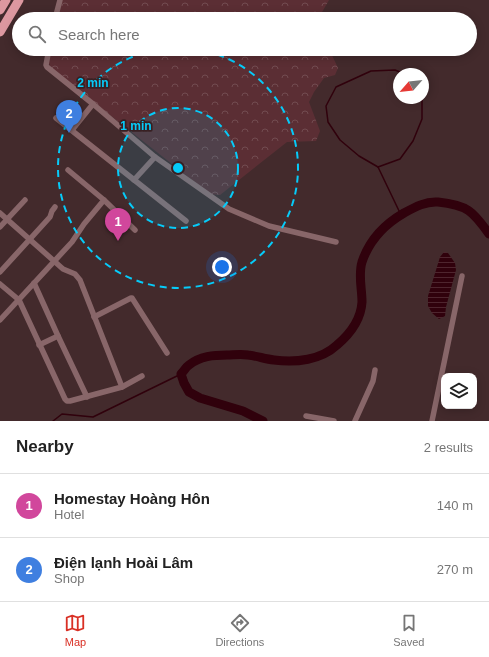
<!DOCTYPE html>
<html lang="en">
<head>
<meta charset="utf-8">
<style>
	:root { --surface:#fff; --page:#f6f6f6; --text:#222; --muted:#767676; --line:#e0e0e0; --accent:#d93025 }
	body { margin:0; font-family:Helvetica,sans-serif; background:var(--page); color:var(--text) }
	.controls { position:absolute; right:12px; bottom:12px; display:grid; overflow:hidden; border-radius:8px; box-shadow:0 2px 10px #0003 }
	.controls button { width:36px; height:36px; display:grid; place-items:center; padding:0; border:0; border-bottom:1px solid var(--line); background:var(--surface); color:var(--text); font:20px sans-serif }
	.compass { position:absolute; left:393px; top:68px; width:36px; height:36px; border-radius:50%; background:var(--surface); box-shadow:0 2px 10px #0003; rotate:242deg }
	.you { position:absolute; left:222px; top:267px; width:14px; height:14px; margin:-10px; border:3px solid #fff; border-radius:50%; background:#1a73e8; box-shadow:0 0 0 6px #1a73e833 }
	.badge { display:grid; place-items:center; width:26px; height:26px; border-radius:50%; background:var(--accent); color:#fff; font-size:13px; font-weight:700 }
	.pin { position:absolute; translate:-50% -33px; filter:drop-shadow(0 1px 2px #0008) }
	.pin::after { content:''; position:absolute; top:21px; width:14px; height:12px; background:inherit; clip-path:polygon(0 0,100% 0,50% 100%) }
	.list { margin:0; padding:0; list-style:none }
	h2 { display:flex; justify-content:space-between; align-items:center; height:52px; margin:0; padding:0 16px; font-size:17px }
	h2 small { font-size:13px; font-weight:400; color:var(--muted) }
	.list li { display:grid; grid-template-columns:26px 1fr auto; gap:12px; align-items:center; box-sizing:border-box; height:64px; padding:0 16px; border-top:1px solid var(--line) }
	.list b { display:block; font-size:15px; white-space:nowrap }
	.list p { margin:0; font-size:13px; white-space:nowrap; color:var(--muted) }
	.list em { font-size:13px; font-style:normal; color:var(--muted) }
	.icon { flex:none; width:22px; height:22px; fill:none; stroke:currentColor; stroke-width:2; stroke-linecap:round; stroke-linejoin:round }
	.map { position:relative; flex:none; width:489px; height:421px; overflow:hidden }
	.search { position:absolute; background:var(--surface); box-shadow:0 2px 10px #0003; left:12px; right:12px; top:12px; height:44px; display:flex; align-items:center; gap:10px; box-sizing:border-box; padding:0 14px; border-radius:22px; color:var(--muted); font-size:15px }
	.sheet { height:180px; background:var(--surface) }
	nav { display:flex; justify-content:space-around; align-items:center; box-sizing:border-box; height:56px; border-top:1px solid var(--line); background:var(--surface); font-size:11px; color:var(--muted) }
	nav a { display:grid; justify-items:center; gap:2px }
	nav .on { color:var(--accent) }
	.map>svg:first-child { display:block }
	.forest { fill:url(#forest-crowns) }
	.water { fill:url(#water-rules) }
	.lines { fill:none; stroke-linecap:round; stroke-linejoin:round }
	.stream { stroke:#30010c; stroke-width:1.5 }
	.river { stroke:#30010c; stroke-width:9 }
	.minor { stroke:#886669; stroke-width:5.5 }
	.primary { stroke:#dd98a0; stroke-width:9 }
	.ring { fill:none; stroke:#06cbf9; stroke-width:2; stroke-dasharray:7 5 }
	.centre { fill:#06cbf9; stroke:#382023; stroke-width:2 }
	.ring-label { font-size:12px; text-anchor:middle; font-weight:bold; fill:#06cbf9; stroke:#382023; stroke-width:3.5; stroke-linejoin:round; paint-order:stroke }
</style>
</head>
<body>
<div class="map">
<svg width="489" height="421" viewBox="0 0 489 421">
	<defs>
		<pattern id="forest-crowns" width="20" height="18" patternUnits="userSpaceOnUse"><rect width="20" height="18" fill="#5b2e34"/><path d="M2 6a3 3 0 1 1 6 0M12 15a3 3 0 1 1 6 0" fill="none" stroke="#724b50"/></pattern>
		<pattern id="water-rules" width="6" height="5" patternUnits="userSpaceOnUse"><rect width="6" height="5" fill="#30010c"/><path d="M0 2.5h6" fill="none" stroke="#4e252e"/></pattern>
	</defs>
	<rect width="100%" height="100%" fill="#432a2c"/>
	<g class="forest">
		<polygon points="62,0 329,0 318,19 58,19"/>
		<path d="M51 49H315L318 51 324 49H329L338 68 335 75 324 78 314 92 309 102 320 131 316 141 287 142 220 195 210 194 53 70C46 62 49 59 51 49Z"/>
	</g>
	<polygon class="water" points="444,252 448,253 455,263 456,270 446,307 445,316 439,319 432,313 428,306 428,296 440,257"/>
	<g class="lines">
		<g class="stream">
			<polyline points="378,167 400,159 413,141 422,119 422,98"/>
			<polyline points="401,215 378,167 359,156 340,140 328,122 326,106 336,87 371,71 395,70 405,74"/>
			<polyline points="53,421 62,414 93,417 181,374"/>
		</g>
		<path class="river" d="M263 421 243 411 200 398 189 392 184 383 181 374C184 371 186 367 189 365 200 356 214 355 227 355 233 355 241 354 248 355 257 356 265 359 274 360 296 363 321 360 337 345 350 334 361 319 362 302 362 288 358 275 362 262 369 241 385 224 404 213 415 207 426 201 438 202 467 205 473 211 489 234"/>
		<g class="minor">
			<polyline points="55,19 60,0"/>
			<polyline points="49,49 46,65 47,67 93,104 155,157 229,209 269,226 336,242"/>
			<polyline points="56,118 186,221"/>
			<polyline points="72,130 93,104"/>
			<polyline points="134,180 155,157"/>
			<polyline points="104,200 135,230"/>
			<polyline points="0,213 63,269 75,274 80,280 122,387 70,401 67,401 65,399 19,300 0,284"/>
			<polyline points="0,227 25,200"/>
			<polyline points="0,272 50,217 52,211 55,207"/>
			<polyline points="34,283 58,336 87,397"/>
			<polyline points="94,317 131,298 132,298 167,353"/>
			<polyline points="0,320 72,242 84,224 104,200 68,170"/>
			<polyline points="39,345 58,336"/>
			<polyline points="122,387 142,376"/>
			<polyline points="306,416 334,421"/>
			<polyline points="355,421 373,381 375,370"/>
			<polyline points="432,421 462,276"/>
		</g>
		<g class="primary">
			<polyline points="0,10 6,0"/>
			<polyline points="0,32 19,0"/>
		</g>
	</g>
	<circle cx="178" cy="168" r="60" fill="#06cbf9" fill-opacity=".12"/>
	<g class="ring">
		<circle cx="178" cy="168" r="60"/>
		<path d="M194 49A120 120 0 1 1 162 49"/>
	</g>
	<circle cx="178" cy="168" r="6" class="centre"/>
	<g class="ring-label">
		<text x="93" y="87">2 min</text>
		<text x="136" y="130">1 min</text>
	</g>
</svg>
<div class="controls">
<button><svg class="icon" aria-label="layers" viewBox="0 0 24 24"><path d="M12 4l9 5-9 5-9-5zM3 14l9 5 9-5"/></svg></button>
</div>
<svg class="compass" viewBox="-18 -18 36 36"><path d="M0-13l5 13h-10z" fill="#e53935"/><path d="M0 13l5-13h-10z" fill="#767676"/></svg>
<div class="you"></div>
<div class="pin badge" style="left:118px;top:241px;background:#d1479c">1</div>
<div class="pin badge" style="left:69px;top:133px;background:#3f7fe0">2</div>
<div class="search"><svg class="icon" aria-label="search" viewBox="0 0 24 24"><circle cx="10" cy="10" r="6"/><path d="M15 15l6 6"/></svg>Search here</div>
</div>
<section class="sheet">
<h2>Nearby<small>2 results</small></h2>
<ul class="list">
<li><span class="badge" style="background:#d1479c">1</span><div><b>Homestay Hoàng Hôn</b><p>Hotel</p></div><em>140 m</em></li>
<li><span class="badge" style="background:#3f7fe0">2</span><div><b>Điện lạnh Hoài Lâm</b><p>Shop</p></div><em>270 m</em></li>
</ul>
</section>
<nav>
<a class="on"><svg class="icon" aria-label="map" viewBox="0 0 24 24"><path d="M3 6l6-2 6 2 6-2v14l-6 2-6-2-6 2zM9 4v14M15 6v14"/></svg>Map</a>
<a><svg class="icon" aria-label="directions" viewBox="0 0 24 24"><path d="M12 3l9 9-9 9-9-9zM9 14v-3h6M13 9l2 2-2 2"/></svg>Directions</a>
<a><svg class="icon" aria-label="saved" viewBox="0 0 24 24"><path d="M7 4h10v16l-5-4-5 4z"/></svg>Saved</a>
</nav>
</body>
</html>
